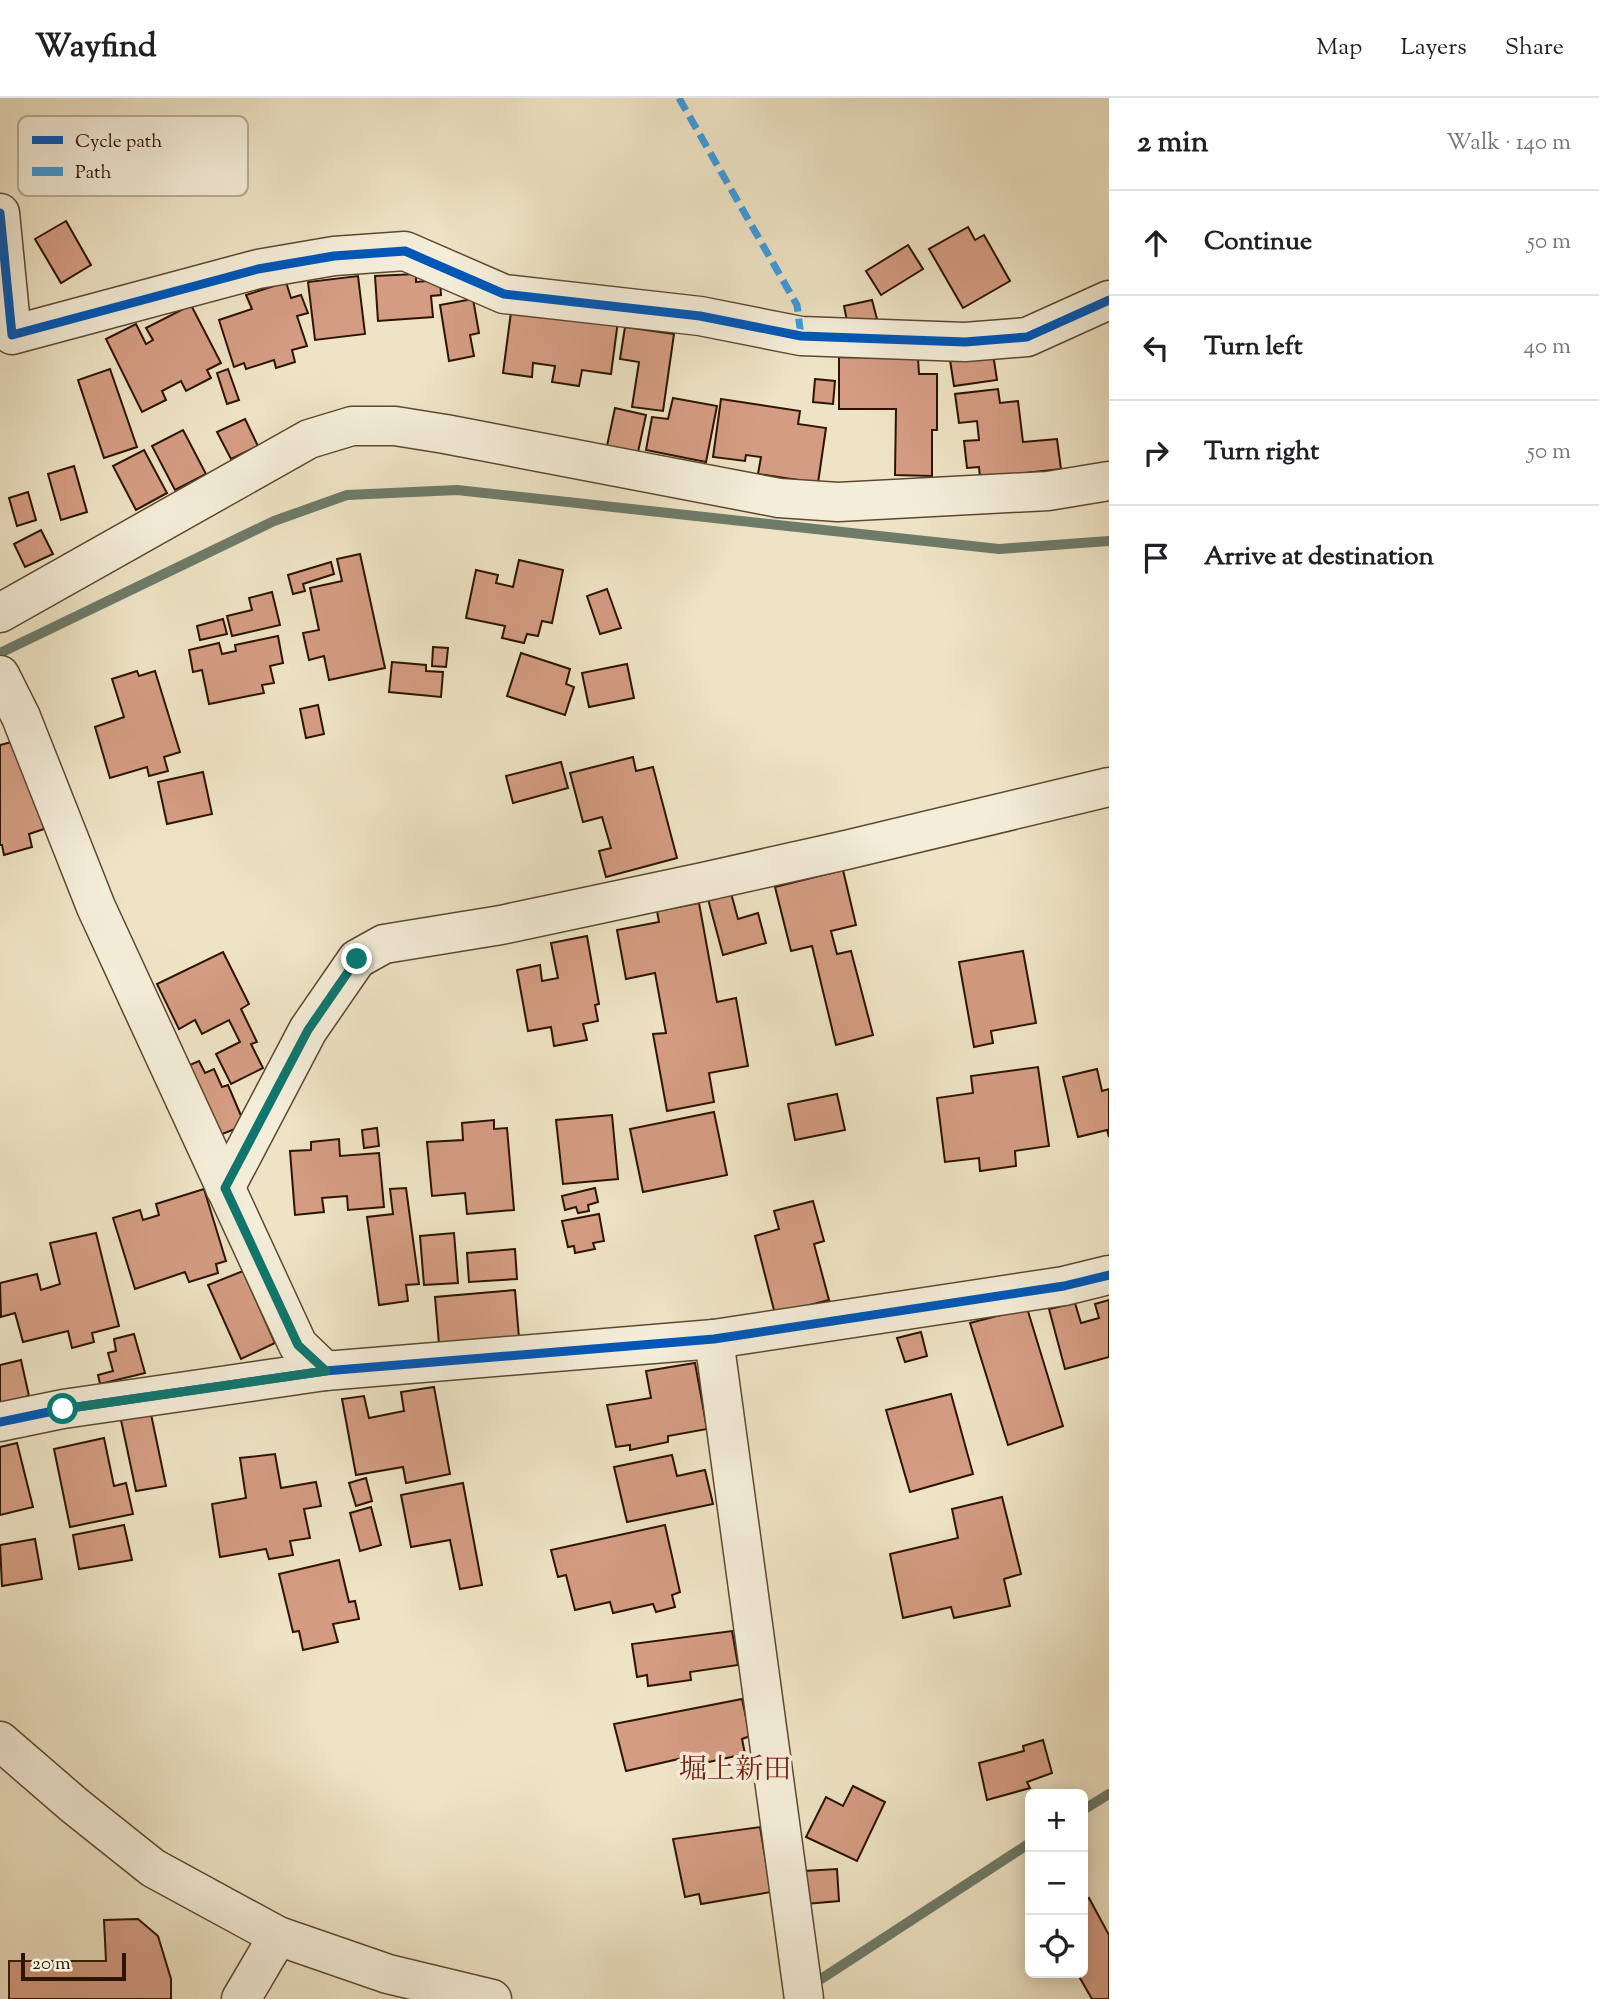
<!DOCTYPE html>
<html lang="en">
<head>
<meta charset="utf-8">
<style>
	body { margin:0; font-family:"Sorts Mill Goudy","Noto Serif JP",serif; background:#f6f6f6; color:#202124 }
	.controls { position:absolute; right:21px; bottom:21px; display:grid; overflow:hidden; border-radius:10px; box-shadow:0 4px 18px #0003 }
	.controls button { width:63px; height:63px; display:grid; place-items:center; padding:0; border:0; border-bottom:2px solid #e0e0e0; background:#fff; color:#202124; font:35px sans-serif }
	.scale { position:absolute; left:21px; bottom:18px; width:105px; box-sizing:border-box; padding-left:7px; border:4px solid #2d1400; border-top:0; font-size:19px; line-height:24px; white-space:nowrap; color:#2d1400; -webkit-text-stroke:5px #f4edd9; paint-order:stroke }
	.stop { position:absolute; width:21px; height:21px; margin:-16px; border:5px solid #0f766e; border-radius:50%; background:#fff }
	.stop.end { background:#0f766e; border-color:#fff; box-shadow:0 2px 7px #0008 }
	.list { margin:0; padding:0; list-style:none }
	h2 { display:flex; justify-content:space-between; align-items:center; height:91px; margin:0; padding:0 28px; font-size:30px }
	h2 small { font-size:23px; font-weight:400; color:#757577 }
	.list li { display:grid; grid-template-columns:46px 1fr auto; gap:21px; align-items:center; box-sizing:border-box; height:105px; padding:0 28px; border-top:2px solid #e0e0e0 }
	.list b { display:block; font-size:26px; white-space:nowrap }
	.list em { font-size:23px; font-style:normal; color:#757577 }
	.icon { flex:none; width:38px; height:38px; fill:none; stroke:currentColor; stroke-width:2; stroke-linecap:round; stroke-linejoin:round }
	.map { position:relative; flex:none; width:1109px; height:1901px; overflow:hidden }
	header { display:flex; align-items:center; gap:42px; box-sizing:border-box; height:98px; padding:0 35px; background:#fff; border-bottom:2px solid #e0e0e0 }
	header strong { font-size:33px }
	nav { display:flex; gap:38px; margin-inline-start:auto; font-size:24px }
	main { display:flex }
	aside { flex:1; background:#fff }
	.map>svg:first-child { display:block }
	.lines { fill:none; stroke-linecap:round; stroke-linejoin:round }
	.stream { stroke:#6e7b69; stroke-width:10 }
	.building { fill:#d49c82; stroke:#2d1400; stroke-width:2 }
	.minor-casing { stroke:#5d4831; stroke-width:41 }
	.minor { stroke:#f4edd9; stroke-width:38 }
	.quiet { stroke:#3d9adc; stroke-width:7; stroke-dasharray:14 7; stroke-linecap:butt }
	.cycleway-casing { stroke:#f4edd9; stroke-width:13 }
	.cycleway { stroke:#0057b8; stroke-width:9 }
	.route { stroke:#0f766e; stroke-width:9 }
	.labels { text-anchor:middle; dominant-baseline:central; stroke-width:7; stroke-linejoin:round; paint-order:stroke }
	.neighbourhood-label { font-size:28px; fill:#7a1f14; stroke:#f4edd9 }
	.key { fill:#f4edd9; stroke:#b8ac98; stroke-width:2 }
	.key-label { font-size:19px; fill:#2d1400 }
</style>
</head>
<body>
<header>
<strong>Wayfind</strong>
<nav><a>Map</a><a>Layers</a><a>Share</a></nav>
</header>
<main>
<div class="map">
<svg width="1109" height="1901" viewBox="0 0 1109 1901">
	<rect width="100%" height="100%" fill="#eee3c4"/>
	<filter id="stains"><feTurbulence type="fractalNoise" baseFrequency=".00286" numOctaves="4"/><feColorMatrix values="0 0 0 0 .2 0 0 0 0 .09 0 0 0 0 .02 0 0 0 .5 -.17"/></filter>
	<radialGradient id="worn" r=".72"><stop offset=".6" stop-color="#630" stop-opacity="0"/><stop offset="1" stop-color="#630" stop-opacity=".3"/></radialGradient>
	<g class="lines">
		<g class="stream">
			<path d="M0 555 274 423 347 397 457 392 999 451 1109 443"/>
			<path d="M1083 1712 1109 1696"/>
			<path d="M821 1881 1030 1745"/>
		</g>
	</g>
	<g class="building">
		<path d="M66 123 91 167 61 185 35 141Z"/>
		<path d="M968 129 975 142 984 137 1010 183 963 210 929 151Z"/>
		<path d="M908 147 923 171 881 197 866 173Z"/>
		<path d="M416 176V184L440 182 441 197 431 198 433 219 378 223 375 178Z"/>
		<path d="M358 178 365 236 315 242 308 184Z"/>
		<path d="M286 184 291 200 301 197 308 215 297 218 307 248 292 252 295 264 276 270 274 262 246 271 244 265 234 269 219 222 252 211 246 197Z"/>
		<path d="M473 201 479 235 470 237 474 258 449 263 440 207Z"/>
		<path d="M872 202 877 221 848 228 844 208Z"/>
		<path d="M191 207 221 265 207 272 211 280 186 293 181 283 162 293 166 302 142 314 106 241 136 226 146 246 153 242 146 230Z"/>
		<path d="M511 214 618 223 611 276 582 272 579 288 552 284 555 268 533 265 532 279 503 275Z"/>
		<path d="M625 229 674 236 663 313 632 309 639 264 620 261Z"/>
		<path d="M993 256 997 282 954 288 950 262Z"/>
		<path d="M839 259 918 260 919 276H937V332H932V378L895 377 896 311H839Z"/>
		<path d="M110 271 137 349 104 360 78 282Z"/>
		<path d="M228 271 239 302 227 306 217 275Z"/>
		<path d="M815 281 835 283 833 306 813 304Z"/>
		<path d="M998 291 1000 305 1018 303 1023 344 1057 341 1061 371 980 380 979 369 967 370 964 343 979 342 977 323 959 325 955 296Z"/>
		<path d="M673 300 717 308 706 364 646 352 652 319 668 321Z"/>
		<path d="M721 301 800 313 798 326 826 330 818 385 758 376 761 359 746 357 745 363 713 359Z"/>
		<path d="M615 310 646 317 638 354 607 348Z"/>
		<path d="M245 321 258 348 231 361 217 334Z"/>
		<path d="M183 332 206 376 175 392 152 348Z"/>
		<path d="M144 352 167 395 136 412 113 368Z"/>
		<path d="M74 368 87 414 61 422 48 376Z"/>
		<path d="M28 394 36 422 17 428 9 400Z"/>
		<path d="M41 432 53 456 25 469 14 446Z"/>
		<path d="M360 456 385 570 329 582 324 558 309 562 303 535 319 532 310 490 342 483 337 461Z"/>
		<path d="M519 462 563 472 552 525 542 523 538 538 527 536 524 545 502 540 505 528 466 520 476 472 498 477 496 485 513 489Z"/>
		<path d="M331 464 334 476 303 486 305 493 293 496 288 477Z"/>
		<path d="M607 491 621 530 600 536 587 498Z"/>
		<path d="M272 494 280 527 232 538 227 518 252 512 249 500Z"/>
		<path d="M223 521 227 536 200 542 197 528Z"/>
		<path d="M278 538 283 565 270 568 274 585 262 587 264 595 209 606 202 572 193 574 189 552 219 545 222 556 236 553 235 547Z"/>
		<path d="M433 549 448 550 446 569 432 568Z"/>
		<path d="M521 555 570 571 566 586 574 589 565 617 507 598Z"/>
		<path d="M392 564 426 567V573L443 574 441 599 389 594Z"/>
		<path d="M627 566 634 600 589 609 582 575Z"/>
		<path d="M137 573 139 578 155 573 180 654 164 659 168 673 149 678 147 669 110 680 95 629 124 619 112 581Z"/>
		<path d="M318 607 324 636 306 640 300 611Z"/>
		<path d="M12 644 23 659 44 731 29 736 32 749 4 757 2 747H0V647Z"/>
		<path d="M633 659 636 673 653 669 677 760 606 779 599 753 611 750 602 719 583 724 570 675Z"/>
		<path d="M561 664 568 690 513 705 506 678Z"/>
		<path d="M203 674 212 716 167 726 158 684Z"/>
		<path d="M843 772 856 827 831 833 837 856 851 853 873 937 836 947 812 848 791 853 775 789Z"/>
		<path d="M731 795 738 821 758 815 766 845 723 857 708 801Z"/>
		<path d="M699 805 717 904 736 900 748 968 709 975 714 1004 667 1013 653 936 666 935 655 875 626 881 617 832 659 824 657 813Z"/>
		<path d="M587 838 599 906 595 907 598 923 583 926 587 942 554 948 551 929 528 933 517 872 540 867 542 883 558 880 551 845Z"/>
		<path d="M1023 853 1036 925 991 933 993 945 974 949 959 864Z"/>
		<path d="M223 854 249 906 241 911 257 944 251 946 263 970 231 986 216 956 240 944 229 922 202 936 195 922 179 931 157 886Z"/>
		<path d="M199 963 205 975 214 971 222 989 228 987 245 1027 215 1039 185 969Z"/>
		<path d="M1038 969 1049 1048 1015 1053 1016 1068 980 1073 979 1060 945 1064 937 1000 973 995 971 978Z"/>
		<path d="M1097 971 1102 993 1109 991V1039L1107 1032 1078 1039 1063 979Z"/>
		<path d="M837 996 845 1032 795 1042 788 1006Z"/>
		<path d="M714 1014 727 1077 643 1094 630 1031Z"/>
		<path d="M612 1017 618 1081 563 1086 556 1022Z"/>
		<path d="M494 1022V1031L507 1030 514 1112 467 1116 465 1095 432 1098 427 1044 463 1042 462 1025Z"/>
		<path d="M377 1030 379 1048 364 1050 362 1032Z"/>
		<path d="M339 1041 340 1058 379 1055 384 1109 348 1112 347 1098 322 1100 324 1114 295 1117 290 1053 311 1052V1044Z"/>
		<path d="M406 1090 419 1186 406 1187 408 1203 379 1207 367 1119 393 1116 390 1091Z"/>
		<path d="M595 1090 598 1104 588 1107 589 1113 578 1115 576 1109 565 1112 562 1098Z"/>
		<path d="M204 1091 226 1163 216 1166 218 1175 189 1184 185 1174 135 1191 113 1120 140 1112 143 1122 159 1117 156 1106Z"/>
		<path d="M813 1103 824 1143 814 1146 829 1202 775 1216 755 1138 779 1131 774 1113Z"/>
		<path d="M599 1116 604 1143 593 1145 595 1151 575 1155 574 1148 568 1149 562 1123Z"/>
		<path d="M96 1135 119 1228 92 1235 94 1244 72 1250 68 1233 23 1244 15 1215 1 1219 0 1185 37 1176 41 1192 60 1186 50 1145Z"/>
		<path d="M454 1135 458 1185 424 1187 420 1138Z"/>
		<path d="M515 1151 517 1181 469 1184 467 1155Z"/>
		<path d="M243 1173 275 1245 241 1261 208 1187Z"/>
		<path d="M515 1192 519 1240 439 1246 435 1199Z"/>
		<path d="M1109 1202V1259L1065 1271 1049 1211 1075 1205 1081 1225 1099 1220 1095 1206Z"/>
		<path d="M1027 1210 1063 1328 1008 1347 970 1225Z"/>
		<path d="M921 1234 927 1258 905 1264 897 1240Z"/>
		<path d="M134 1236 145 1275 100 1286 98 1277 113 1273 108 1255 116 1253 114 1241Z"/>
		<path d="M21 1262 29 1298 0 1305V1267Z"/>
		<path d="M695 1265 707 1331 668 1338V1344L630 1352V1347L616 1349 607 1307 651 1300 646 1273Z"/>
		<path d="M434 1289 450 1376 406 1385 403 1369 356 1377 342 1301 364 1298 369 1320 404 1313 401 1294Z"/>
		<path d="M951 1296 973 1376 910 1394 886 1312Z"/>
		<path d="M151 1316 166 1388 136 1393 121 1322Z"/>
		<path d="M104 1340 114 1388 126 1385 133 1416 70 1429 54 1351Z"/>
		<path d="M17 1345 33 1409 0 1417V1349Z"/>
		<path d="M275 1356 281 1390 316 1384 321 1408 304 1411 310 1440 290 1443 293 1457 269 1461 266 1451 220 1459 212 1406 246 1400 240 1360Z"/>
		<path d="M672 1357 677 1378 705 1372 713 1406 627 1424 614 1369Z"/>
		<path d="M366 1380 372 1403 356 1408 349 1385Z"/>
		<path d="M463 1385 482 1487 460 1491 450 1442 411 1449 401 1397Z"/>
		<path d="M1002 1399 1021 1476 1004 1481 1010 1508 954 1520 951 1509 903 1520 890 1456 958 1440 952 1411Z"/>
		<path d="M371 1409 381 1447 360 1453 350 1415Z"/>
		<path d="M124 1427 132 1462 79 1471 73 1437Z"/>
		<path d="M665 1427 680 1494 672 1497 675 1509 656 1514 653 1506 613 1515 610 1504 575 1512 566 1477 558 1479 551 1452Z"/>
		<path d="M35 1441 42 1481 2 1488 0 1447Z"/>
		<path d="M339 1462 349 1504 355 1503 359 1521 333 1526 338 1544 303 1552 299 1533 293 1534 279 1476Z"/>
		<path d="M732 1533 738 1567 690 1574 691 1582 648 1588 647 1577 637 1579 632 1546Z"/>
		<path d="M742 1601 750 1638 742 1641 745 1656 686 1669 683 1660 626 1673 614 1626Z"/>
		<path d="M1043 1642 1052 1675 1027 1684 1030 1690 987 1702 979 1665 1024 1653 1023 1648Z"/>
		<path d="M853 1688 885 1704 857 1763 806 1739 826 1699 843 1708Z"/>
		<path d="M760 1729 771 1794 701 1806 699 1796 685 1799 673 1741Z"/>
		<path d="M837 1771 839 1803 806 1806 804 1773Z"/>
		<path d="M1089 1800 1109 1837V1901H1092L1077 1875H1083V1804Z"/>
		<path d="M138 1821 158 1838 171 1881V1901H9V1863H106L104 1822Z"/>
	</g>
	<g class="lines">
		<defs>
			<g id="minor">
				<path d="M0 115 12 237 258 171 334 158 405 153 504 196 700 218 801 238 965 244 1027 239 1109 202"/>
				<path d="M0 515 309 341 352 328H395L445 336 779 400 838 404 1048 393 1109 383"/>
				<path d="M0 577 21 619 96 809 298 1247 325 1273"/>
				<path d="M225 1090 308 932 357 861 384 846 501 827 703 784 846 752 1109 689"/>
				<path d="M714 1241 804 1901"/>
				<path d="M0 1324 63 1311 325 1273 714 1241 1064 1188 1109 1177"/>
				<path d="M0 1643 74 1707 153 1770 278 1838 388 1876 492 1901"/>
				<path d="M241 1901 278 1838"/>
			</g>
		</defs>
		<use href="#minor" class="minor-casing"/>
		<use href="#minor" class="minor"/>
		<path class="quiet" d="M679 0 797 207 801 238"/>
		<defs>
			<g id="cycleway">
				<path d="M0 115 12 237 258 171 334 158 405 153 504 196 700 218 801 238 965 244 1027 239 1109 202"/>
				<path d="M0 1324 63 1311 325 1273 714 1241 1064 1188 1109 1177"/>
			</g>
		</defs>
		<use href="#cycleway" class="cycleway-casing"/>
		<use href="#cycleway" class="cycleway"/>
	</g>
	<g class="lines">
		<path class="route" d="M63 1311 326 1273 298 1247 225 1090 308 932 357 861"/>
	</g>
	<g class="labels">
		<g class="neighbourhood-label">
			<text x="735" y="1673">堀上新田</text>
		</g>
	</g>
	<rect x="18" y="18" width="230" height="80" rx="10" class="key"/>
	<rect x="32" y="38" width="31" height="8" fill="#0057b8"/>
	<rect x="32" y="69" width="31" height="9" fill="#3d9adc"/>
	<g class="key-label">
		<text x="75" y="49">Cycle path</text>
		<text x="75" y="80">Path</text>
	</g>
	<rect width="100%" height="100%" filter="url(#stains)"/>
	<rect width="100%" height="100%" fill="url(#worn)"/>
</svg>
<div class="controls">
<button>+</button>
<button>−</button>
<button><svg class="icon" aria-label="locate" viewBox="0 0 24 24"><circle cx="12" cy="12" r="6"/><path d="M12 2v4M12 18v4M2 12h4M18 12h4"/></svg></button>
</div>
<div class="scale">20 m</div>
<div class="stop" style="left:63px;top:1311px"></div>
<div class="stop end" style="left:357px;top:861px"></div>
</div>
<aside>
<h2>2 min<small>Walk · 140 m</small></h2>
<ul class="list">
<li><svg class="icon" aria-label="ahead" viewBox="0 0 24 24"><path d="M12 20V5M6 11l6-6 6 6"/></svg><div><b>Continue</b></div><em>50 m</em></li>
<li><svg class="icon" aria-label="left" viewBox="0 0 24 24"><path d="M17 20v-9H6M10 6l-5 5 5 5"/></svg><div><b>Turn left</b></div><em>40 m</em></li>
<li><svg class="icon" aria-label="right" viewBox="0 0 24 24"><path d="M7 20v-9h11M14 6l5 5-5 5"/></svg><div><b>Turn right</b></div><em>50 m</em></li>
<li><svg class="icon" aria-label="arrive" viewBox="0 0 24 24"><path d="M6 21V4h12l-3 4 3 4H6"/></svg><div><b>Arrive at destination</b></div></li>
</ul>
</aside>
</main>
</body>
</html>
